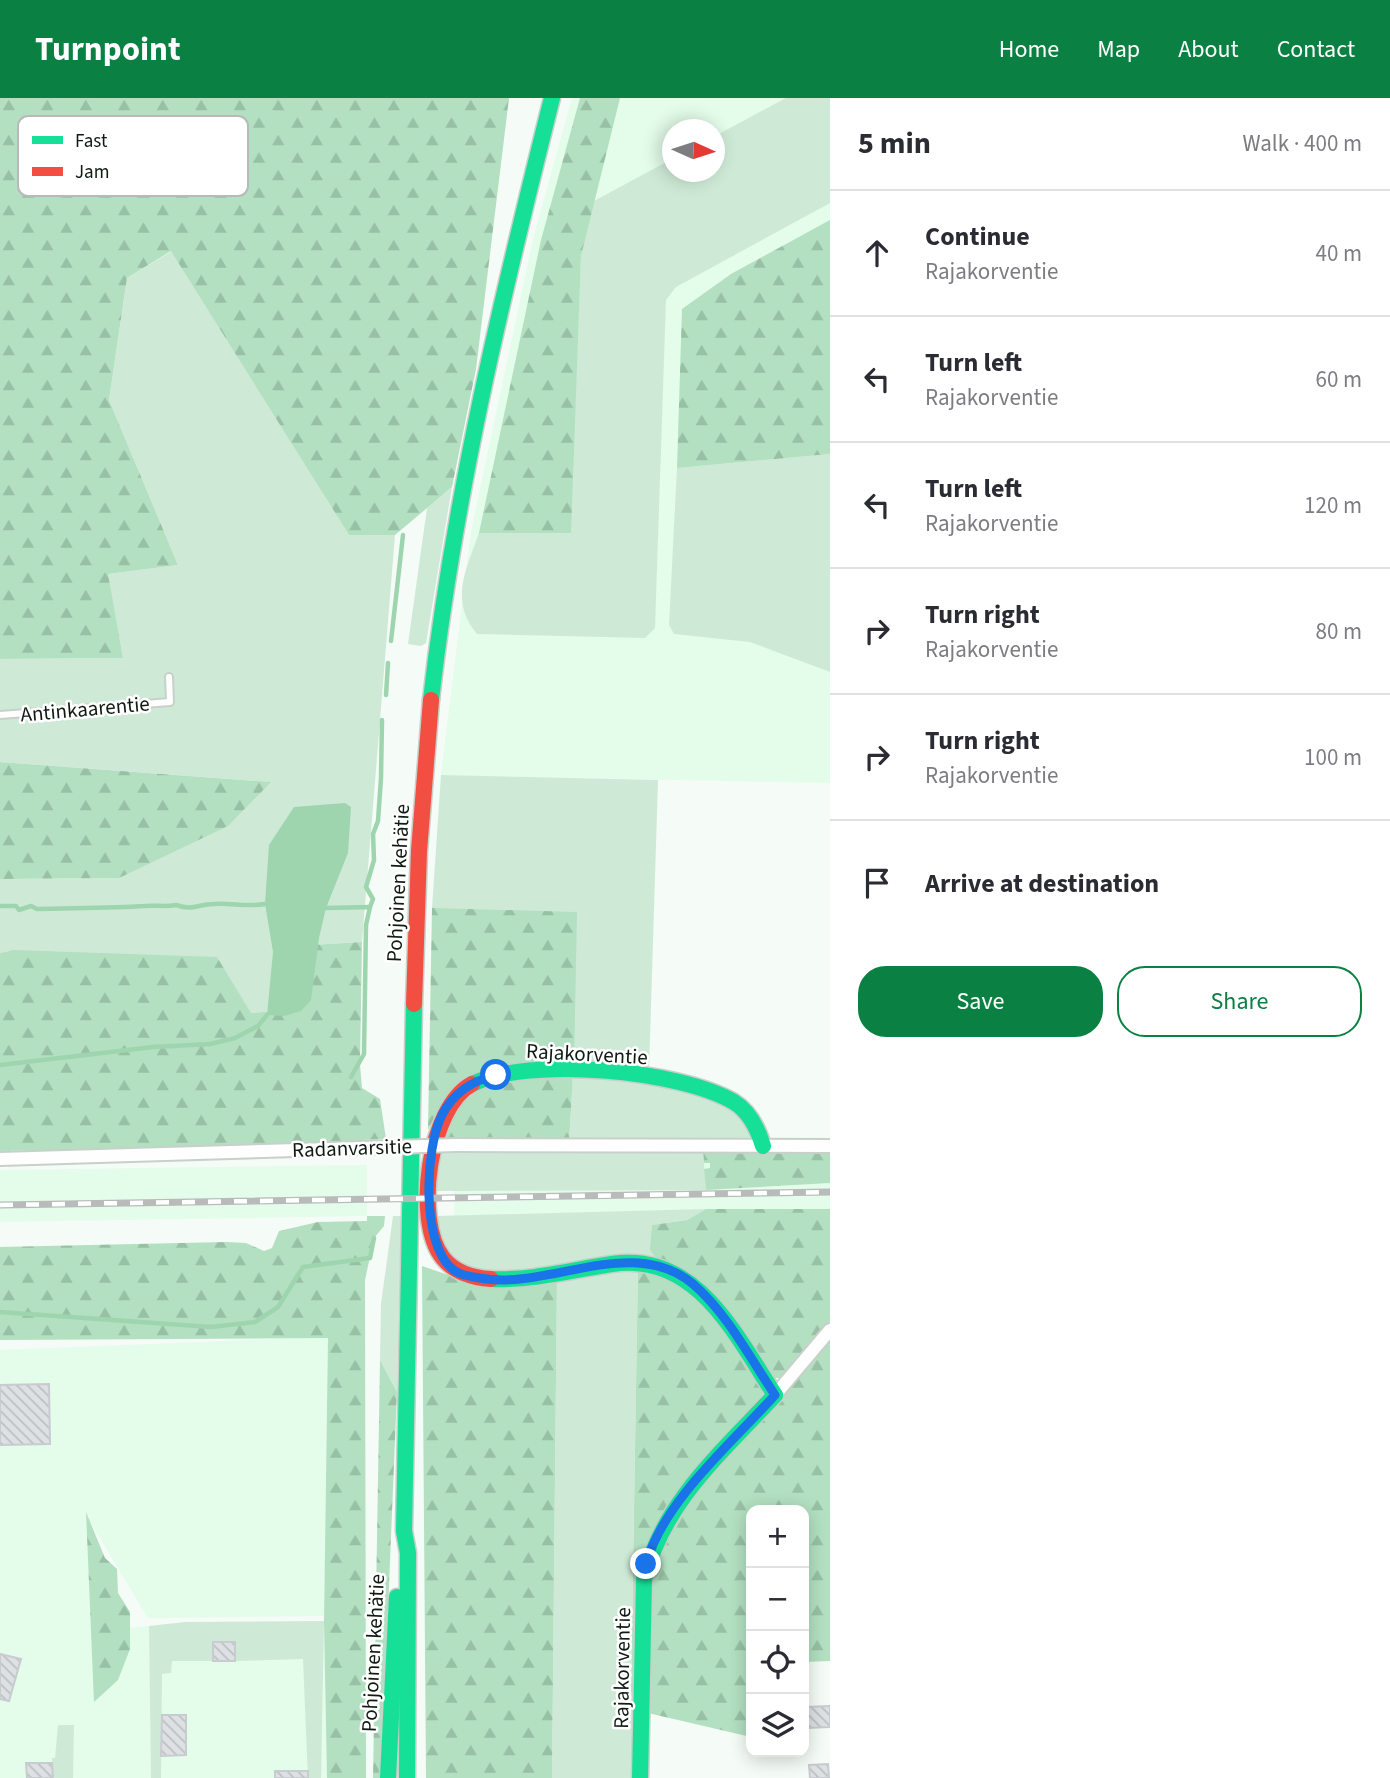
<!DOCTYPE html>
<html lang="en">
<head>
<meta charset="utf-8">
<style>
	body { margin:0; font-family:"Source Sans 3",sans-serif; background:#f7f7f7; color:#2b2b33 }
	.controls { position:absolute; right:21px; bottom:21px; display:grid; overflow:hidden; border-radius:14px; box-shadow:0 4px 18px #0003 }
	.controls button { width:63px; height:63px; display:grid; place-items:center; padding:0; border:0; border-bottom:2px solid #e1e1e2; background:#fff; color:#2b2b33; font:35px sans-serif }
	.compass { position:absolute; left:662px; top:21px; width:63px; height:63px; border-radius:50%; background:#fff; box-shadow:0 4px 18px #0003; rotate:93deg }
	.stop { position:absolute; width:21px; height:21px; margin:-16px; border:5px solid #1a73e8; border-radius:50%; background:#fff }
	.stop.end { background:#1a73e8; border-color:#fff; box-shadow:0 2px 7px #0008 }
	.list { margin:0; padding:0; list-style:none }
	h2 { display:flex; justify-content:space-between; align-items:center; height:91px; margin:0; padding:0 28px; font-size:30px }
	h2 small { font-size:23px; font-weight:400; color:#7c7c81 }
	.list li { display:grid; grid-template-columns:46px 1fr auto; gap:21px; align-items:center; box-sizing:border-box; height:126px; padding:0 28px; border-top:2px solid #e1e1e2 }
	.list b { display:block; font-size:26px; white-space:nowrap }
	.list p { margin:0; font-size:23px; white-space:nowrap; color:#7c7c81 }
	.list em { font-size:23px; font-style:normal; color:#7c7c81 }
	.actions { display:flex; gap:14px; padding:21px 28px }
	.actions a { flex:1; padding:16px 0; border:2px solid #0b8043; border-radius:28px; text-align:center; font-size:24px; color:#0b8043 }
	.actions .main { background:#0b8043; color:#fff }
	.icon { flex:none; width:38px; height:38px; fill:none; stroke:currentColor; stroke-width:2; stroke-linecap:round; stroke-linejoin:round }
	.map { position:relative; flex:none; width:830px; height:1680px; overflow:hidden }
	header { display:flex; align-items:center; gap:42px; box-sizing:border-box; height:98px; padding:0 35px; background:#0b8043; color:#fff }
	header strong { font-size:33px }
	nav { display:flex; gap:38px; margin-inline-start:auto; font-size:24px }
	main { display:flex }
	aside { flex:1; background:#fff }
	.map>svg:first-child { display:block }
	.built { fill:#e4fcea; fill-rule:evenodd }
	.grass { fill:#ceead6 }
	.forest { fill:url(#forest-firs) }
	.water { fill:#9ed5af }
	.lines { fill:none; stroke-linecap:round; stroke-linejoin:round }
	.stream { stroke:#9ed5af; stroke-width:4.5 }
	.building { fill:url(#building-back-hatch); stroke:#c8cbcf; stroke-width:2 }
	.lane-casing { stroke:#c7d0c9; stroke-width:10 }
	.street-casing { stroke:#c7d0c9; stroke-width:16 }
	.fast-casing { stroke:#c7d0c9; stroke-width:19 }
	.jam-casing { stroke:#c7d0c9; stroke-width:19 }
	.lane { stroke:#fefefe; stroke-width:6 }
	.street { stroke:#fefefe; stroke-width:12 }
	.fast { stroke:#16e098; stroke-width:16 }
	.jam { stroke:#f24e42; stroke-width:16 }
	.rail-casing { stroke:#b9bbba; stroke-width:7 }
	.rail { stroke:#fff; stroke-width:4.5; stroke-dasharray:13; stroke-linecap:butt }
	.street-bridge-casing { stroke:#c7d0c9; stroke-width:16; stroke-linecap:butt }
	.street-bridge { stroke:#fefefe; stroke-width:12 }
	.route { stroke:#1a73e8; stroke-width:9 }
	.labels { text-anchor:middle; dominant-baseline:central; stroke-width:5; stroke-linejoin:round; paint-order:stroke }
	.street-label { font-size:21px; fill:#0f1a13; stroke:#fff }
	.key { fill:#fff; stroke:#b7bab8; stroke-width:2 }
	.key-label { font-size:19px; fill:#0f1a13 }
</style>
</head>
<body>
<header>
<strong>Turnpoint</strong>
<nav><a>Home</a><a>Map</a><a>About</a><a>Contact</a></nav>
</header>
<main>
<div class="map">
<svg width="830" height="1680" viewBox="0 0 830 1680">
	<defs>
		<pattern id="forest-firs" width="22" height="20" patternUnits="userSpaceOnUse" patternTransform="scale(1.75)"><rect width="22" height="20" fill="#b2e0c0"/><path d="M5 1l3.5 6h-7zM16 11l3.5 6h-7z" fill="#98c0a4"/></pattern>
		<pattern id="building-back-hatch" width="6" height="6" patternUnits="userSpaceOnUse" patternTransform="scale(1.75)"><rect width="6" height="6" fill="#dde1e4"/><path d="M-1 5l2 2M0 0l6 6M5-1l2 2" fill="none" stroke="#bcc0c3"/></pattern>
	</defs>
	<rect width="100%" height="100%" fill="#f5fbf6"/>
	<g class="built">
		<path d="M572 0H830V685L441 677 471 434 533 141ZM673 32H715V74H673Z"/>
		<path d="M830 1061V1111L454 1118V1066Z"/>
		<path d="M367 1067V1118L0 1124V1072Z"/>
		<path d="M328 1239 324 1518 148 1520 86 1417 91 1534 149 1528 324 1523 327 1680H0V1252Z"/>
	</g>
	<g class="grass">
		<path d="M786 0H830V105L676 189 666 202 655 530 645 540 477 536C449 502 466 472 479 435H570L581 158 592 104 672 61 673 74H715V38Z"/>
		<path d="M172 153 349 437H395L362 844 311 847 277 913 250 915 13 852 0 855V781L119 780 269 684 0 664V561L123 560 107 476 178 467 109 302 127 180Z"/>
		<path d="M830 356V574L750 544 674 536 669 527 677 370Z"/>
		<path d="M452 389 426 545 421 548 408 546 427 410Z"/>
		<path d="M441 677 658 682 649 973 574 968 432 810Z"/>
		<path d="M573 976 615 979 723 1001 753 1035 746 1045H569Z"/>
		<path d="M703 1053 706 1092 434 1093 437 1055Z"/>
		<path d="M706 1111 687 1122 652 1127 658 1163C620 1166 476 1187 451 1163 442 1154 440 1130 436 1118Z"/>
		<path d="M393 1118H401L397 1294 380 1262 381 1206Z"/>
		<path d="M638 1168 631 1595 639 1587 637 1680H552L557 1179Z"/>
		<path d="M324 1523 321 1680H308L303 1561 235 1563V1544H213V1563H172L171 1575 162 1576 161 1680H151L149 1528 185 1524Z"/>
		<path d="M58 1627H74L73 1680H53L52 1660H55Z"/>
	</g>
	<g class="forest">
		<path d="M0 0H509L476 271 452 389 395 437H349L171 153 127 180 109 302 178 467 108 476 123 560 0 561Z"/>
		<path d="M580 0H620L581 158 571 435H479L541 142Z"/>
		<path d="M830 122V356L677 370 682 211 731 176Z"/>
		<path d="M0 664 271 684 228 728 119 780 0 781Z"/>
		<path d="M432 810 577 814 574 968 538 966 445 1000 428 1032Z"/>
		<path d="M362 844 360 967 362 990 380 1001 386 1041 363 1042V1047L0 1053V855L13 852 217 859 251 915 277 913 311 847Z"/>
		<path d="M573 976 569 1045 438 1041 447 1014 488 983Z"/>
		<path d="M806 1051 830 1056V1085L706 1092 704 1071 710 1070V1065H704L703 1053Z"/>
		<path d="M706 1111H830V1223L784 1279 771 1281 724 1215 658 1163 650 1152 652 1127 687 1122Z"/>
		<path d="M367 1118H385L384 1128 374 1140 365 1182 366 1680H327L324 1523 328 1240 0 1242V1149L226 1144 246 1145 264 1153 272 1150 279 1133 318 1124 367 1123Z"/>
		<path d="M422 1168 454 1179H557L552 1680H426Z"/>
		<path d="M638 1168 673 1177 708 1208 763 1291 762 1303 645 1452 639 1587 631 1597Z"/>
		<path d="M830 1242V1563L804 1564V1412H751V1639L648 1615 652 1482 656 1457 677 1417Z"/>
		<path d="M380 1262 397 1294 381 1680H373Z"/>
		<path d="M86 1414 105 1460 117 1471 118 1495 130 1514V1551L118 1582 94 1604Z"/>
	</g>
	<path class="water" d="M345 705 351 709 348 755 326 810 319 840 311 902 301 913 284 918 267 917 273 854 265 806 269 747 294 709Z"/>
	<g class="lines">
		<g class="stream">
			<path d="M391 543 403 437"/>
			<path d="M386 597 388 565"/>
			<path d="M0 808H16L19 812 31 808 37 811C72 810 111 810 145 808 156 807 165 809 176 807 194 813 197 806 214 806 232 805 247 809 265 806"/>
			<path d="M370 809 373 801 366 789 374 762 373 736 378 723 381 680 382 622"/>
			<path d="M326 810 370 809 366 827 364 956 351 979"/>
			<path d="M0 967 153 949 210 946 235 940 258 928 267 917"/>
			<path d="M0 1214 211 1229 255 1224 278 1209 303 1169 370 1160 374 1140"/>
		</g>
	</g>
	<g class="building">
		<path d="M49 1286 50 1346 0 1347V1287Z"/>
		<rect x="213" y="1544" width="22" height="19"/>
		<path d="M0 1556 21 1561 9 1603 0 1601Z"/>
		<path d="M830 1608V1629L807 1630 806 1609Z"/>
		<path d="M162 1617H186V1657L161 1658Z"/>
		<path d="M26 1665H52L53 1680H27Z"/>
		<path d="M828 1666 829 1680H810L809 1667Z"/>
		<rect x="275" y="1673" width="33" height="7"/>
	</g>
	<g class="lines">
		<defs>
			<path id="lane" d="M0 617 170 604 169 579"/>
			<g id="street">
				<path d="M455 1047 830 1048"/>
				<path d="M0 1061 364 1050"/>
				<path d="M775 1297 830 1232"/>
			</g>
			<g id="fast">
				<path d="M431 602C454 398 502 199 552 0"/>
				<path d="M472 986C530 958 679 972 734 1004 750 1014 758 1031 763 1048"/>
				<path d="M491 1181C532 1183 572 1172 612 1166 697 1153 736 1238 775 1297 723 1353 662 1405 644 1482L640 1680"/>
				<path d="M388 1680 397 1499"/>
				<path d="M407 1680 408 1455 404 1433 414 906"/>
			</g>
			<g id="jam">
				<path d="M414 906 419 753 431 602"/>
				<path d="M472 986C429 1008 413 1123 443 1160 454 1174 473 1180 491 1181"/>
			</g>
		</defs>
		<use href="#lane" class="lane-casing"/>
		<use href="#street" class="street-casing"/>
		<use href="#fast" class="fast-casing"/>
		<use href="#jam" class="jam-casing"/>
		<use href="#lane" class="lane"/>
		<use href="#street" class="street"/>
		<use href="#fast" class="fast"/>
		<use href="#jam" class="jam"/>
		<defs>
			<path id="rail" d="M0 1107 830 1094"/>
		</defs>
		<use href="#rail" class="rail-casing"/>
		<use href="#rail" class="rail"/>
		<defs>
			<path id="street-bridge" d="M364 1050 455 1047"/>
		</defs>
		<use href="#street-bridge" class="street-bridge-casing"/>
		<use href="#street-bridge" class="street-bridge"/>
	</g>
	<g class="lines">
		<path class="route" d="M496 977C472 983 454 994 442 1017 425 1049 420 1150 455 1173 461 1177 472 1179 480 1180 548 1193 632 1135 693 1186 727 1215 750 1260 775 1297 732 1345 664 1402 646 1466"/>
	</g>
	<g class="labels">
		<g class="street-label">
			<text transform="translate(85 611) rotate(-5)">Antinkaarentie</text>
			<text transform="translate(398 785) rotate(-87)">Pohjoinen kehätie</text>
			<text transform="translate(587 956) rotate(3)">Rajakorventie</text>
			<text transform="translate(352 1050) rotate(-2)">Radanvarsitie</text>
			<text transform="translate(373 1555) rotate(-87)">Pohjoinen kehätie</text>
			<text transform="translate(622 1570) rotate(-89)">Rajakorventie</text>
		</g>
	</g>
	<rect x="18" y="18" width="230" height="80" rx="10" class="key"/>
	<rect x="32" y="38" width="31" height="8" fill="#16e098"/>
	<rect x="32" y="69" width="31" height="9" fill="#f24e42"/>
	<g class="key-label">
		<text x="75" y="49">Fast</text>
		<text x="75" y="80">Jam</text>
	</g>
</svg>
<div class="controls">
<button>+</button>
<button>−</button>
<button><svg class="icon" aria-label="locate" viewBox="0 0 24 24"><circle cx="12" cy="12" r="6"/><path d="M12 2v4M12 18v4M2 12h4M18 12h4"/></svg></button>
<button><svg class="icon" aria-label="layers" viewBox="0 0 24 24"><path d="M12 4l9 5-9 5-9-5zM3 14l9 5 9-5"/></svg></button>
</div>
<svg class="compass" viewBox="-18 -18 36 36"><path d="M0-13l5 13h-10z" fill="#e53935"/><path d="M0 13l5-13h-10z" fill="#7c7c81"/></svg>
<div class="stop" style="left:496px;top:977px"></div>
<div class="stop end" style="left:646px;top:1466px"></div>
</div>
<aside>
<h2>5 min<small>Walk · 400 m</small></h2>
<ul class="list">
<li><svg class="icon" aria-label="ahead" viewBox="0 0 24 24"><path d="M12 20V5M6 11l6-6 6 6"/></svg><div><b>Continue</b><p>Rajakorventie</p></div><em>40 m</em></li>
<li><svg class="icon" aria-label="left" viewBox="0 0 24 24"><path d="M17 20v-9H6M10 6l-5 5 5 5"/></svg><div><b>Turn left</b><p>Rajakorventie</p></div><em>60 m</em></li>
<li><svg class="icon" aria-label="left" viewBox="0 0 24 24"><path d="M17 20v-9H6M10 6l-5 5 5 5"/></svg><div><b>Turn left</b><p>Rajakorventie</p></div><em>120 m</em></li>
<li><svg class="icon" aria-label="right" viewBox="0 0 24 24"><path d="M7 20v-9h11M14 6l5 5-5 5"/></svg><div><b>Turn right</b><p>Rajakorventie</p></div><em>80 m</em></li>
<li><svg class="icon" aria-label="right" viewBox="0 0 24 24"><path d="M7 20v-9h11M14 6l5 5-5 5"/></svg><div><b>Turn right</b><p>Rajakorventie</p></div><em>100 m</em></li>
<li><svg class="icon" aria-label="arrive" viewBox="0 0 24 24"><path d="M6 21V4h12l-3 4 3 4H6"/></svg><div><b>Arrive at destination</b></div></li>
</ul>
<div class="actions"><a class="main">Save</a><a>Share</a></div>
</aside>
</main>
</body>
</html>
